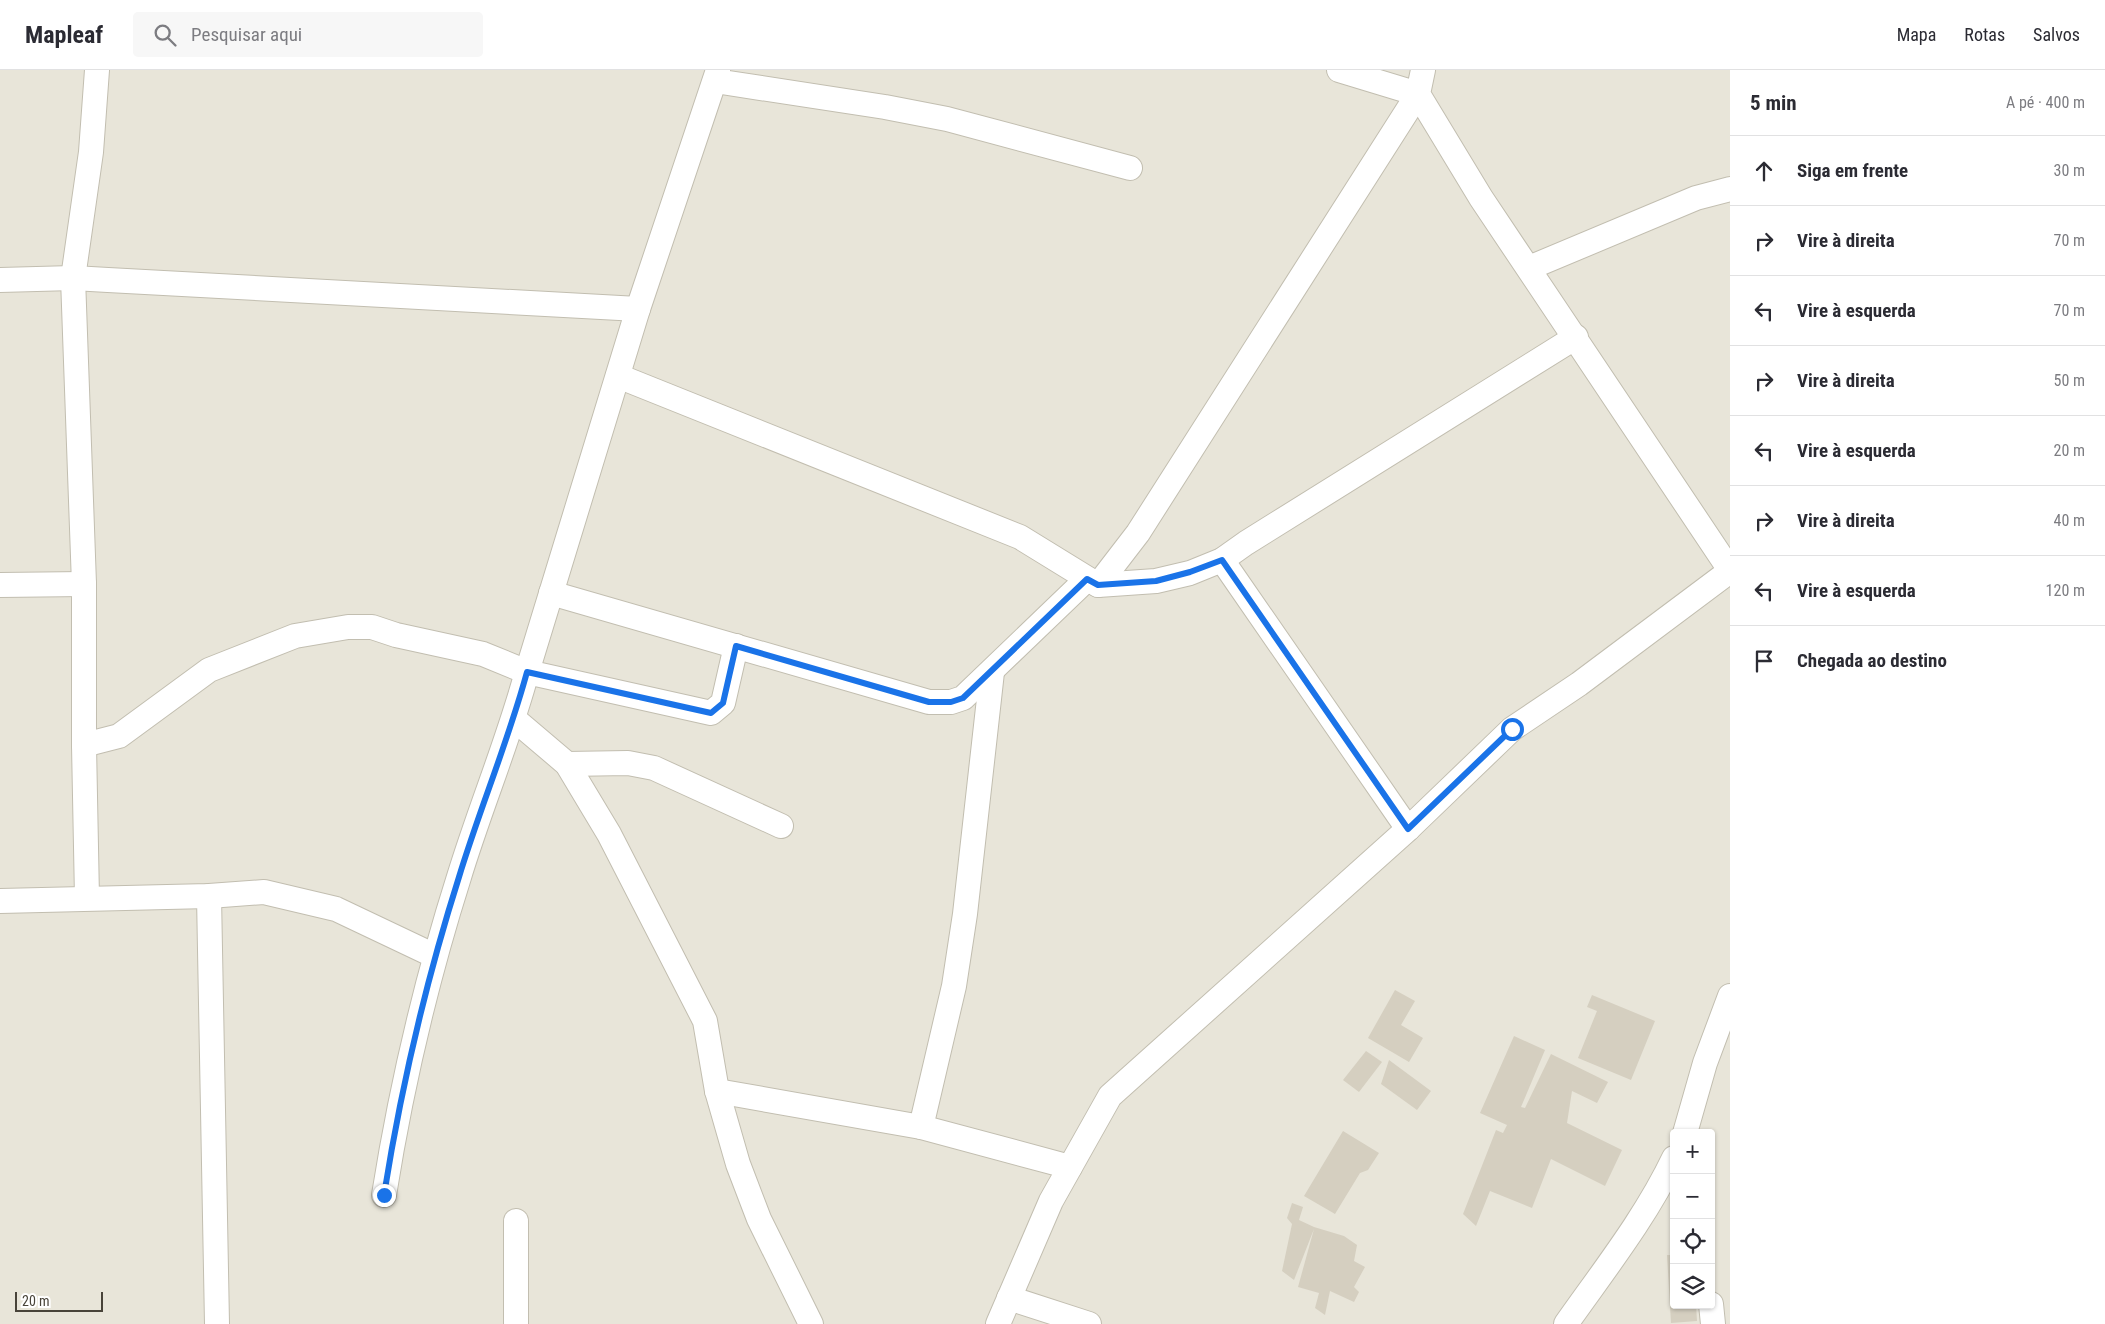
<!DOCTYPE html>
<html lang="pt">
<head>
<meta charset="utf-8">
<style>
	body { margin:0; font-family:"Roboto Condensed",sans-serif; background:#f7f7f7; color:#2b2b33 }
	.controls { position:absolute; right:15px; bottom:15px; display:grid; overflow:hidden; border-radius:5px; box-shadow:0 1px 4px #0004 }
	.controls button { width:45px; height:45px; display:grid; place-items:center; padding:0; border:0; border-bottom:1px solid #e1e1e2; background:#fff; color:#2b2b33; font:25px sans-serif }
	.scale { position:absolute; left:15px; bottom:12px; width:88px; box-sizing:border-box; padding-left:5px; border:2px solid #484339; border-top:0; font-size:14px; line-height:18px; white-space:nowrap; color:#484339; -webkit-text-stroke:4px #fff; paint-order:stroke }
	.stop { position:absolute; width:15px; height:15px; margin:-11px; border:4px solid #1a73e8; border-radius:50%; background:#fff }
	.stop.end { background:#1a73e8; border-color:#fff; box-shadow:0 1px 5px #0008 }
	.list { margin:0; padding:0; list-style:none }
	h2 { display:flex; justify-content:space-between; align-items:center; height:65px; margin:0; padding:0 20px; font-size:21px }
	h2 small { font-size:16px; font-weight:400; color:#7c7c81 }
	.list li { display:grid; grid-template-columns:32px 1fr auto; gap:15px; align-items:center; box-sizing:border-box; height:70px; padding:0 20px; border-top:1px solid #e1e1e2 }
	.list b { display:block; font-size:19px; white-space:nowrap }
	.list em { font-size:16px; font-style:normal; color:#7c7c81 }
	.icon { flex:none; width:28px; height:28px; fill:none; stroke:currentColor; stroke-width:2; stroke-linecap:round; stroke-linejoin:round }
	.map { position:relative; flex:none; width:1730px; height:1254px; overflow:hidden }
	header { display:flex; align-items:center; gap:30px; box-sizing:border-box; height:70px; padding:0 25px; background:#fff; border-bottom:1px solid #e1e1e2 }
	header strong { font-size:24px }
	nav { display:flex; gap:28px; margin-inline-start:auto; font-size:18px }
	.search { width:350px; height:45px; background:#f7f7f7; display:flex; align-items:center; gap:12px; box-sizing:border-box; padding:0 18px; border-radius:5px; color:#7c7c81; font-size:19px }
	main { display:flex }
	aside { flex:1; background:#fff }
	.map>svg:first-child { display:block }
	.residential { fill:#e8e5d9; fill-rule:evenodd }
	.building { fill:#d5cfc0 }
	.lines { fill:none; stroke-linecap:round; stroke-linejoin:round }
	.street-casing { stroke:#c2beb0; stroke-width:26 }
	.street { stroke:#fff; stroke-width:24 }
	.route { stroke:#1a73e8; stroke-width:6 }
</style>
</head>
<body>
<header>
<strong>Mapleaf</strong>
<div class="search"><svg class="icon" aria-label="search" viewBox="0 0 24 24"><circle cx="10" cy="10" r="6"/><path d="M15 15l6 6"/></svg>Pesquisar aqui</div>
<nav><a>Mapa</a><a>Rotas</a><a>Salvos</a></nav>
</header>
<main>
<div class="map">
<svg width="1730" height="1254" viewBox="0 0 1730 1254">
	<rect width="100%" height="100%" fill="#f4f2ea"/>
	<path class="residential" d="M0 0H1730V1254H0ZM1674 1063H1711V1235H1674Z"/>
	<g class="building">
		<path d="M1395 920 1415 931 1401 955 1423 968 1409 992 1368 968Z"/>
		<path d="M1592 925 1655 951 1631 1010 1578 988 1597 941 1587 937Z"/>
		<path d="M1514 966 1545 980 1521 1037 1525 1038 1551 984 1608 1012 1597 1033 1572 1021 1567 1053 1622 1080 1605 1116 1551 1089 1532 1138 1490 1121 1476 1156 1463 1144 1496 1060 1503 1063 1507 1055 1480 1043Z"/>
		<path d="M1366 981 1382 992 1359 1022 1343 1010Z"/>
		<path d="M1389 990 1431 1021 1417 1040 1381 1014Z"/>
		<path d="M1343 1061 1379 1083 1368 1100 1360 1103 1335 1144 1304 1126Z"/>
		<path d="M1292 1133 1303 1137 1299 1150 1314 1157 1344 1166 1357 1175 1354 1191 1365 1197 1354 1217 1359 1222 1354 1232 1330 1221 1325 1245 1315 1238 1319 1223 1298 1217 1314 1159 1294 1210 1282 1201 1292 1154 1287 1148Z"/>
		<path d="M1667 1185H1674V1235H1696L1697 1251 1671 1253Z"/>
	</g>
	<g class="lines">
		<defs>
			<g id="street">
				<path d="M1423 0 1418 24 1481 128 1730 500"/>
				<path d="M715 11 885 37 947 49 1130 98"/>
				<path d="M1529 198 1696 128 1730 119"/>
				<path d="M0 210 73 208 108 210 638 239"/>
				<path d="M618 306 1020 467 1098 515 1156 511 1190 503 1222 490 1246 473 1576 267"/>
				<path d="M1222 490 1408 759"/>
				<path d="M0 515 84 514"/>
				<path d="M1098 515 1138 463 1418 24 1339 0"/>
				<path d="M551 523 929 632H951L963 628 1087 509"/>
				<path d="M514 649 567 694 609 764 705 951 717 1021 738 1094 759 1149 811 1254"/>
				<path d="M84 675 119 666 209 600 295 566 348 557H372L396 565 483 584 527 602 711 643 723 633 736 576"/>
				<path d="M567 694 628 693 654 698 781 756"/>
				<path d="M209 826 217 1254"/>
				<path d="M87 828 84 675V514L73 208 91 82 97 0"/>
				<path d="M0 831 209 826 264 822 336 839 435 886"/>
				<path d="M717 1021 921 1057 1070 1097"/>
				<path d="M921 1057 954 916 965 844 992 602"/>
				<path d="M1685 1063 1705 993 1730 926"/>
				<path d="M384 1125C401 1018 426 911 459 807 480 738 508 672 527 602L638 239 718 0"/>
				<path d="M1009 1228 1089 1254"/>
				<path d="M1711 1234 1713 1254"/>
				<path d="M516 1254V1151"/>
				<path d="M998 1254 1051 1131 1110 1026 1408 759 1512 659 1579 614 1730 501"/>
				<path d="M1566 1254C1604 1200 1646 1147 1674 1088"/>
			</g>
		</defs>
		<use href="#street" class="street-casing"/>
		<use href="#street" class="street"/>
	</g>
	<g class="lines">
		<path class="route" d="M384 1125C401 1018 426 911 459 807 480 738 508 672 527 602L711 643 723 633 736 576 929 632H951L963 628 1087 509 1098 515 1156 511 1190 502 1222 490 1408 759 1512 659"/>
	</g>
</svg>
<div class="controls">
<button>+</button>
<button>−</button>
<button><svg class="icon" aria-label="locate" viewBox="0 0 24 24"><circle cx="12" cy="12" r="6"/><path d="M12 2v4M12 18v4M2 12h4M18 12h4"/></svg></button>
<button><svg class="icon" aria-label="layers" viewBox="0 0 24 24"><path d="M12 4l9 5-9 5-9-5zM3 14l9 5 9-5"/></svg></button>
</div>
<div class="scale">20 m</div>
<div class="stop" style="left:1512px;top:659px"></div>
<div class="stop end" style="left:384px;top:1125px"></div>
</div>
<aside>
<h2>5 min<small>A pé · 400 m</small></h2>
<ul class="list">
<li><svg class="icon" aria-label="ahead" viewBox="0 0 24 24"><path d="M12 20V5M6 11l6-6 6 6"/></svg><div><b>Siga em frente</b></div><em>30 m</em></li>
<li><svg class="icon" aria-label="right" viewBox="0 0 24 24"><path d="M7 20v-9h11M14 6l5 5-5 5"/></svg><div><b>Vire à direita</b></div><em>70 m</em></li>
<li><svg class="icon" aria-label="left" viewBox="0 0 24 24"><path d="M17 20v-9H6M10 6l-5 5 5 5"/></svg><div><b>Vire à esquerda</b></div><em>70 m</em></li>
<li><svg class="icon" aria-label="right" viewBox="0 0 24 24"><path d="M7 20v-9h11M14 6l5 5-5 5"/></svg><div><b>Vire à direita</b></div><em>50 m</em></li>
<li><svg class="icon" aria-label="left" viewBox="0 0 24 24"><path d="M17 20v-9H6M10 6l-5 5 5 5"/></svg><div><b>Vire à esquerda</b></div><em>20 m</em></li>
<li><svg class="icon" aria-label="right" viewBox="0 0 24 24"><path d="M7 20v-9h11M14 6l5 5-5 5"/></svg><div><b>Vire à direita</b></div><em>40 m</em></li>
<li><svg class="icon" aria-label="left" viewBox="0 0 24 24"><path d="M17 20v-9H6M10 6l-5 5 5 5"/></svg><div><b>Vire à esquerda</b></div><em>120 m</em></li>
<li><svg class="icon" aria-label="arrive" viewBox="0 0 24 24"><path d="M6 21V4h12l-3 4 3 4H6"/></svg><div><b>Chegada ao destino</b></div></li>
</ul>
</aside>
</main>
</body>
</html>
